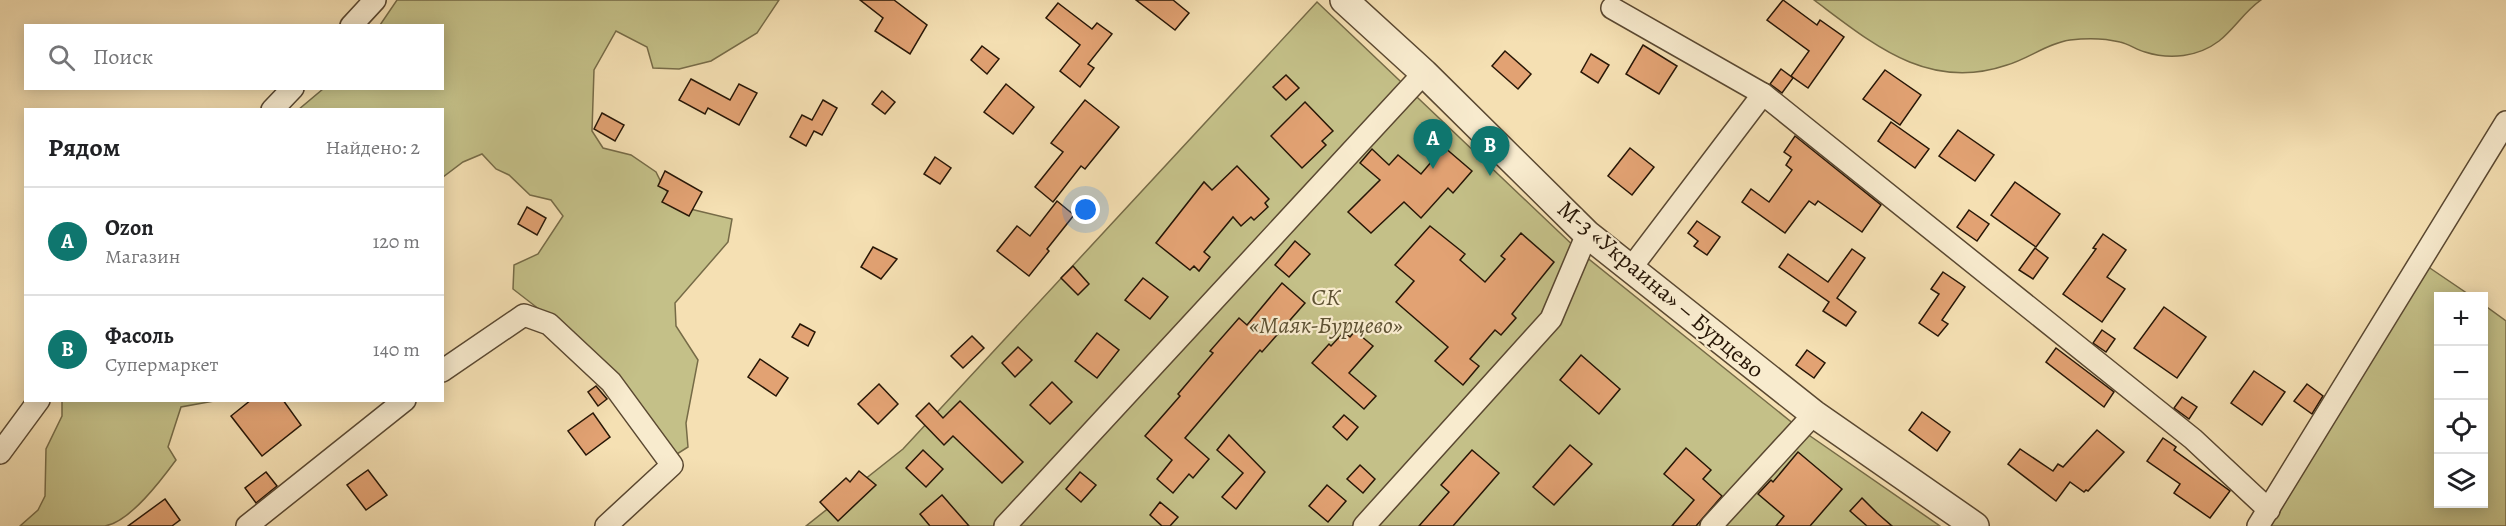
<!DOCTYPE html>
<html lang="ru">
<head>
<meta charset="utf-8">
<style>
	body { margin:0; font-family:Alegreya,serif; background:#f2f2f2; color:#202124 }
	.controls { position:absolute; right:18px; bottom:18px; display:grid; overflow:hidden; border-radius:0px; box-shadow:0 3px 15px #0003 }
	.controls button { width:54px; height:54px; display:grid; place-items:center; padding:0; border:0; border-bottom:2px solid #e0e0e0; background:#fff; color:#202124; font:30px sans-serif }
	.you { position:absolute; left:1086px; top:210px; width:21px; height:21px; margin:-15px; border:4px solid #fff; border-radius:50%; background:#1a73e8; box-shadow:0 0 0 9px #1a73e833 }
	.badge { display:grid; place-items:center; width:39px; height:39px; border-radius:50%; background:#0f766e; color:#fff; font-size:20px; font-weight:700 }
	.pin { position:absolute; translate:-50% -50px; filter:drop-shadow(0 2px 3px #0008) }
	.pin::after { content:''; position:absolute; top:32px; width:21px; height:18px; background:inherit; clip-path:polygon(0 0,100% 0,50% 100%) }
	.list { margin:0; padding:0; list-style:none }
	h2 { display:flex; justify-content:space-between; align-items:center; height:78px; margin:0; padding:0 24px; font-size:26px }
	h2 small { font-size:20px; font-weight:400; color:#757577 }
	.list li { display:grid; grid-template-columns:39px 1fr auto; gap:18px; align-items:center; box-sizing:border-box; height:108px; padding:0 24px; border-top:2px solid #e0e0e0 }
	.list b { display:block; font-size:22px; white-space:nowrap }
	.list p { margin:0; font-size:20px; white-space:nowrap; color:#757577 }
	.list em { font-size:20px; font-style:normal; color:#757577 }
	.icon { flex:none; width:33px; height:33px; fill:none; stroke:currentColor; stroke-width:2; stroke-linecap:round; stroke-linejoin:round }
	.map { position:relative; flex:none; width:2506px; height:526px; overflow:hidden }
	.search { position:absolute; background:#fff; box-shadow:0 3px 15px #0003; left:24px; top:24px; width:420px; height:66px; display:flex; align-items:center; gap:15px; box-sizing:border-box; padding:0 21px; border-radius:0px; color:#757577; font-size:22px }
	.panel { position:absolute; background:#fff; box-shadow:0 3px 15px #0003; left:24px; top:108px; width:420px; height:294px; border-radius:0px }
	.map>svg:first-child { display:block }
	.green { fill:#c4c088; stroke:#766b47; stroke-width:1.5 }
	.building { fill:#e2a273; stroke:#271606; stroke-width:1.5 }
	.lines { fill:none; stroke-linecap:round; stroke-linejoin:round }
	.minor-casing { stroke:#5a4831; stroke-width:24 }
	.tertiary-casing { stroke:#5a4831; stroke-width:30 }
	.minor { stroke:#f8ebce; stroke-width:21 }
	.tertiary { stroke:#f8ebce; stroke-width:27 }
	.labels { text-anchor:middle; dominant-baseline:central; stroke-width:4.5; stroke-linejoin:round; paint-order:stroke }
	.street-label { font-size:24px; fill:#271606; stroke:#f8ebce }
	.park-label { font-size:24px; font-style:italic; fill:#5e5234; stroke:#f8ebce }
</style>
</head>
<body>
<div class="map">
<svg width="2506" height="526" viewBox="0 0 2506 526">
	<rect width="100%" height="100%" fill="#f5e0b3"/>
	<filter id="stains"><feTurbulence type="fractalNoise" baseFrequency=".00333" numOctaves="4"/><feColorMatrix values="0 0 0 0 .2 0 0 0 0 .09 0 0 0 0 .02 0 0 0 .5 -.17"/></filter>
	<radialGradient id="worn" r=".72"><stop offset=".6" stop-color="#630" stop-opacity="0"/><stop offset="1" stop-color="#630" stop-opacity=".3"/></radialGradient>
	<g class="green">
		<path d="M397 0H779L757 33 711 61 679 69 653 68 647 47 616 31 594 70 592 131 603 148 631 155 656 172 663 186 678 206 732 219 728 242 675 303 676 326 698 360 686 423 688 447 677 454 580 341 513 289 514 265 538 254 563 216 551 200 530 195 509 175 496 169 482 154 463 162 443 177 442 110H298L323 89 442 88V26L380 25Z"/>
		<path d="M1814 0H2261C2245 11 2234 29 2219 41 2198 57 2170 60 2145 52 2137 50 2129 44 2120 42 2104 38 2086 38 2070 40 2048 43 2028 59 2007 65 1928 92 1873 44 1814 0Z"/>
		<path d="M1317 2 1580 252 1800 429 1940 526H806L903 449Z"/>
		<path d="M2421 262 2471 296H2438V504H2484V305L2506 321V526H2258Z"/>
		<path d="M62 401V400L214 401 181 407 168 447 176 460C162 479 130 522 105 526 81 526 46 526 20 526L38 510 45 496 46 449 62 416Z"/>
	</g>
	<g class="building">
		<path d="M860 0H894L927 25 910 54 875 31 883 18Z"/>
		<path d="M1136 0H1173L1189 13 1175 30Z"/>
		<path d="M1783 0 1817 25 1820 20 1844 37 1808 88 1791 76 1809 51 1767 20Z"/>
		<path d="M1058 3 1092 29 1097 23 1112 34 1088 64 1094 68 1080 87 1060 71 1080 45 1046 18Z"/>
		<path d="M1643 45 1677 66 1659 94 1626 74Z"/>
		<path d="M982 46 999 59 987 74 971 60Z"/>
		<path d="M1505 51 1531 74 1518 89 1492 66Z"/>
		<path d="M1591 54 1609 65 1598 83 1581 72Z"/>
		<path d="M1781 69 1793 78 1782 93 1770 84Z"/>
		<path d="M1885 70 1921 95 1900 125 1863 99Z"/>
		<path d="M1286 75 1299 88 1286 100 1273 87Z"/>
		<path d="M691 79 730 100 739 84 757 93 739 125 708 108 705 114 679 100Z"/>
		<path d="M1006 84 1034 107 1013 134 984 112Z"/>
		<path d="M882 91 895 102 885 114 872 104Z"/>
		<path d="M823 100 837 108 822 135 814 131 806 146 790 137 802 115 812 120Z"/>
		<path d="M1085 100 1119 127 1085 169 1081 166 1053 202 1035 187 1063 152 1051 143Z"/>
		<path d="M1305 102 1333 131 1322 141 1326 145 1302 168 1271 136Z"/>
		<path d="M602 113 624 125 615 141 594 129Z"/>
		<path d="M1891 122 1929 149 1915 168 1878 141Z"/>
		<path d="M1958 130 1994 155 1975 181 1939 156Z"/>
		<path d="M1795 136 1881 205 1862 232 1818 201 1815 205 1809 201 1785 233 1742 202 1751 189 1769 202 1792 170 1786 165 1791 157 1784 152Z"/>
		<path d="M1444 147 1472 171 1453 193 1448 188 1421 218 1404 202 1371 233 1348 212 1380 180 1360 163 1372 149 1389 165 1398 155 1421 174Z"/>
		<path d="M1630 148 1654 167 1632 195 1608 176Z"/>
		<path d="M935 157 951 168 940 184 924 174Z"/>
		<path d="M1237 166 1269 199 1265 203 1268 207 1254 220 1251 217 1241 226 1233 217 1204 252 1210 257 1199 271 1194 266 1190 270 1156 243 1204 182 1212 190Z"/>
		<path d="M665 171 702 192 689 216 662 202 668 191 658 186Z"/>
		<path d="M2015 182 2060 214 2036 247 1991 215Z"/>
		<path d="M1057 201 1074 215 1047 249 1049 251 1029 276 997 251 1017 226 1030 236Z"/>
		<path d="M527 207 546 218 537 235 518 224Z"/>
		<path d="M1969 210 1989 224 1977 241 1957 227Z"/>
		<path d="M1697 221 1720 237 1707 255 1694 246 1698 241 1688 233Z"/>
		<path d="M1430 226 1465 254 1460 260 1485 282 1505 259 1501 256 1521 233 1554 262 1512 314 1516 318 1501 335 1495 330 1470 359 1479 366 1463 385 1435 361 1448 347 1396 302 1414 281 1395 265Z"/>
		<path d="M2103 234 2126 250 2107 277 2125 289 2102 322 2063 294 2096 249 2093 248Z"/>
		<path d="M1295 241 1310 254 1289 277 1275 265Z"/>
		<path d="M873 247 897 259 881 279 861 267Z"/>
		<path d="M2035 248 2048 258 2033 279 2019 270Z"/>
		<path d="M1852 249 1865 258 1837 298 1856 312 1846 326 1823 311 1829 302 1779 267 1788 254 1828 282Z"/>
		<path d="M1073 266 1089 284 1078 295 1061 278Z"/>
		<path d="M1943 272 1965 287 1942 320 1948 324 1938 336 1919 323 1939 294 1931 289Z"/>
		<path d="M1143 278 1168 297 1150 319 1125 300Z"/>
		<path d="M1282 283 1305 303 1262 352 1260 350 1185 438 1209 459 1193 478 1189 474 1173 493 1157 479 1172 460 1145 436 1180 396 1178 394 1213 353 1210 351 1239 318 1247 325Z"/>
		<path d="M2164 307 2206 337 2177 378 2134 348Z"/>
		<path d="M800 324 815 332 808 346 792 337Z"/>
		<path d="M2102 330 2115 339 2106 352 2093 343Z"/>
		<path d="M1355 331 1373 346 1349 373 1376 396 1364 409 1312 363 1329 344 1331 346 1344 332 1350 337Z"/>
		<path d="M1097 333 1119 350 1097 378 1075 361Z"/>
		<path d="M972 336 984 348 963 368 951 356Z"/>
		<path d="M1018 347 1032 360 1015 377 1002 363Z"/>
		<path d="M2056 348 2114 392 2104 407 2046 362Z"/>
		<path d="M1807 350 1825 363 1814 378 1796 365Z"/>
		<path d="M1581 355 1620 389 1599 414 1560 380Z"/>
		<path d="M760 359 788 378 776 396 748 377Z"/>
		<path d="M2254 371 2285 392 2262 425 2231 403Z"/>
		<path d="M1052 382 1072 402 1050 424 1030 405Z"/>
		<path d="M879 384 898 404 878 424 858 404Z"/>
		<path d="M2307 384 2323 396 2312 414 2294 401Z"/>
		<path d="M596 386 607 399 598 406 588 392Z"/>
		<path d="M2182 397 2197 407 2189 419 2174 408Z"/>
		<path d="M251 400H283L301 425 262 456 231 416Z"/>
		<path d="M960 401 1023 462 1002 483 953 436 944 445 916 416 929 403 943 418Z"/>
		<path d="M1922 412 1950 432 1937 451 1909 430Z"/>
		<path d="M593 413 610 437 586 455 568 431Z"/>
		<path d="M1344 415 1358 427 1347 440 1333 427Z"/>
		<path d="M2097 430 2124 452 2088 491 2086 490 2084 492 2070 482 2056 501 2008 464 2020 449 2053 471 2058 464 2063 467Z"/>
		<path d="M1229 435 1265 472 1236 509 1222 497 1243 473 1217 450Z"/>
		<path d="M2163 438 2176 447 2174 450 2230 491 2210 518 2174 493 2180 484 2147 461Z"/>
		<path d="M1570 445 1592 464 1554 505 1533 487Z"/>
		<path d="M1686 448 1711 470 1703 479 1722 496 1696 526H1672L1694 500 1664 474Z"/>
		<path d="M923 450 943 469 926 487 906 468Z"/>
		<path d="M1472 450 1499 473 1453 526H1419L1449 492 1441 485Z"/>
		<path d="M1798 452 1842 489 1810 526H1776L1784 516 1758 494 1771 480 1773 482Z"/>
		<path d="M1360 465 1375 479 1363 493 1347 479Z"/>
		<path d="M368 470 387 495 366 510 347 485Z"/>
		<path d="M859 471 876 485 838 521 820 502 846 478 850 482Z"/>
		<path d="M266 472 277 486 256 503 245 488Z"/>
		<path d="M1080 472 1096 485 1081 502 1066 489Z"/>
		<path d="M1327 485 1346 501 1328 522 1309 506Z"/>
		<path d="M942 495 969 526H930L920 514Z"/>
		<path d="M1862 498 1877 513 1892 526H1867L1850 511Z"/>
		<path d="M165 499 180 520 172 526H128Z"/>
		<path d="M1160 502 1178 517 1170 526H1162L1150 515Z"/>
	</g>
	<g class="lines">
		<defs>
			<g id="minor">
				<path d="M1612 8 1763 94 2193 439 2269 510"/>
				<path d="M351 26 375 0"/>
				<path d="M272 110 293 88"/>
				<path d="M1631 268 1763 94"/>
				<path d="M442 371 524 315 549 324 611 382 672 465 606 526"/>
				<path d="M0 453 39 400"/>
				<path d="M247 526 405 400"/>
				<path d="M1005 526 1424 73"/>
				<path d="M1364 526 1551 319 1587 234"/>
				<path d="M1711 526 1814 414"/>
				<path d="M2258 526 2506 122"/>
			</g>
			<path id="tertiary" d="M1344 0 1424 73 1587 234 1814 414 1975 526"/>
		</defs>
		<use href="#minor" class="minor-casing"/>
		<use href="#tertiary" class="tertiary-casing"/>
		<use href="#minor" class="minor"/>
		<use href="#tertiary" class="tertiary"/>
	</g>
	<g class="labels">
		<g class="street-label">
			<text transform="translate(1661 289) rotate(40)">М-3 «Украина» – Бурцево</text>
		</g>
		<g class="park-label">
			<text x="1326" y="297">СК<tspan x="1326" dy="28">«Маяк-Бурцево»</tspan></text>
		</g>
	</g>
	<rect width="100%" height="100%" filter="url(#stains)"/>
	<rect width="100%" height="100%" fill="url(#worn)"/>
</svg>
<div class="controls">
<button>+</button>
<button>−</button>
<button><svg class="icon" aria-label="locate" viewBox="0 0 24 24"><circle cx="12" cy="12" r="6"/><path d="M12 2v4M12 18v4M2 12h4M18 12h4"/></svg></button>
<button><svg class="icon" aria-label="layers" viewBox="0 0 24 24"><path d="M12 4l9 5-9 5-9-5zM3 14l9 5 9-5"/></svg></button>
</div>
<div class="you"></div>
<div class="pin badge" style="left:1433px;top:169px">A</div>
<div class="pin badge" style="left:1490px;top:176px">B</div>
<div class="search"><svg class="icon" aria-label="search" viewBox="0 0 24 24"><circle cx="10" cy="10" r="6"/><path d="M15 15l6 6"/></svg>Поиск</div>
<section class="panel">
<h2>Рядом<small>Найдено: 2</small></h2>
<ul class="list">
<li><span class="badge">A</span><div><b>Ozon</b><p>Магазин</p></div><em>120 m</em></li>
<li><span class="badge">B</span><div><b>Фасоль</b><p>Супермаркет</p></div><em>140 m</em></li>
</ul>
</section>
</div>
</body>
</html>
